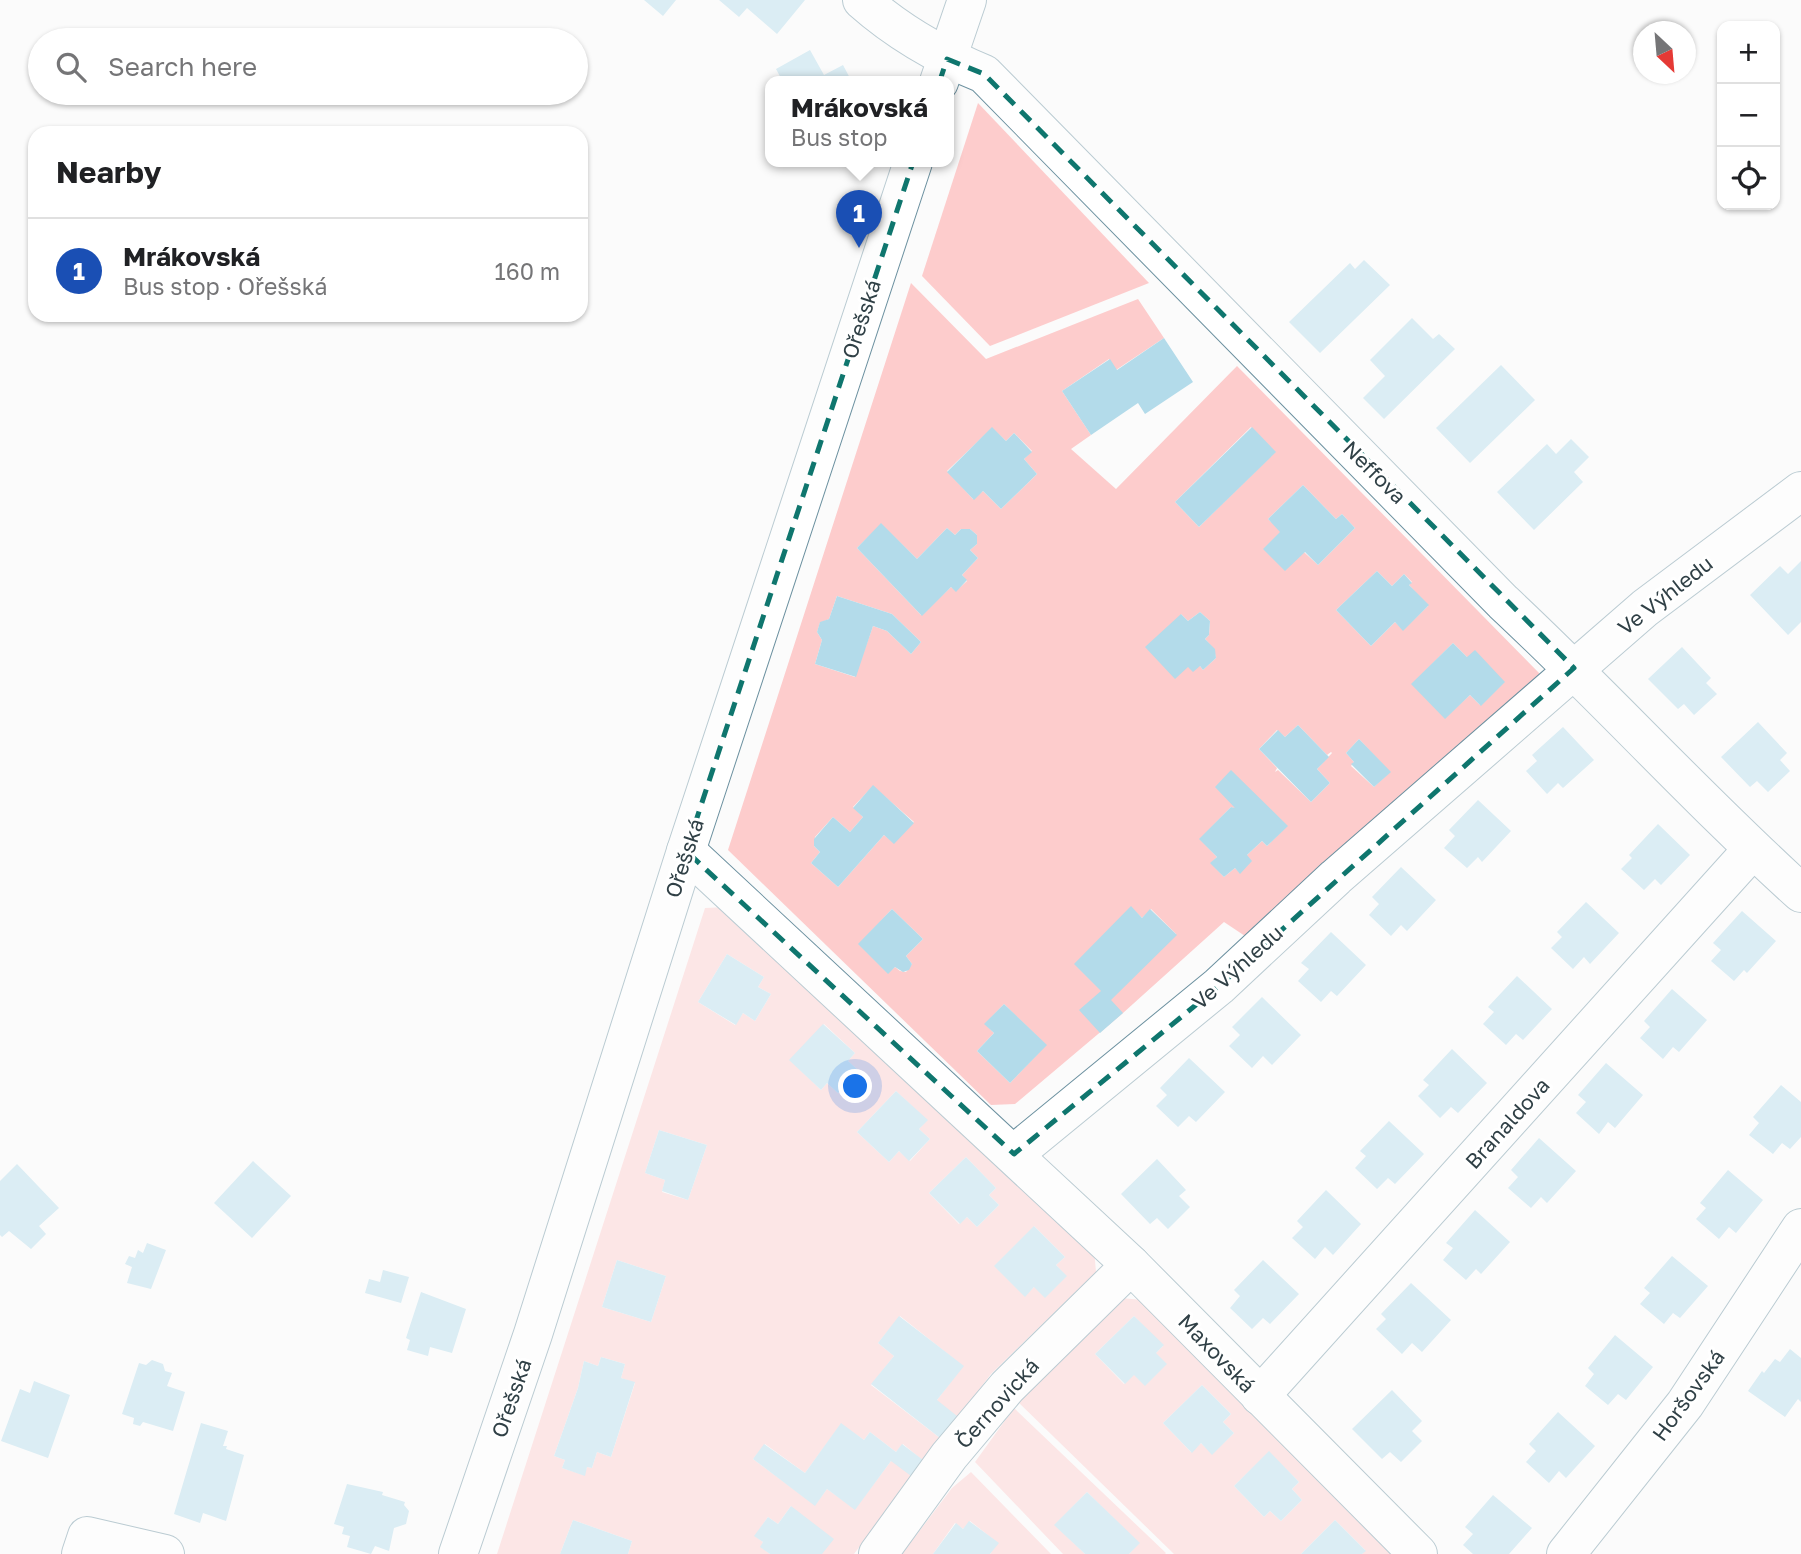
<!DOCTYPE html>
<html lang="en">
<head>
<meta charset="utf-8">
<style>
	body { margin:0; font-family:"Golos Text",sans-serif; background:#f2f2f2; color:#202124 }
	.controls { position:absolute; right:21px; top:21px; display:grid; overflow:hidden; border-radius:14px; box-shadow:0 2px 5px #0004 }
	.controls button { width:63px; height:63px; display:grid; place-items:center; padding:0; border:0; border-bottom:2px solid #e0e0e0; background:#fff; color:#202124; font:35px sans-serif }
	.compass { position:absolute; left:1633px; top:21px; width:63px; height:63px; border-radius:50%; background:#fff; box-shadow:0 2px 5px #0004; rotate:154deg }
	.you { position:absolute; left:856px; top:1087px; width:24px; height:24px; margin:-18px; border:5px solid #fff; border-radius:50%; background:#1a73e8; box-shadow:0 0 0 10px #1a73e833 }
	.badge { display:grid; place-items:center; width:46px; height:46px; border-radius:50%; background:#1a73e8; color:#fff; font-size:23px; font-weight:700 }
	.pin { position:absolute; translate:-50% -58px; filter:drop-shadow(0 2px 4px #0008) }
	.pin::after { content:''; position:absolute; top:37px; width:24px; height:21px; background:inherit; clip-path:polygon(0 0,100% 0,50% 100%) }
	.popup { position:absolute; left:765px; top:76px; width:189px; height:91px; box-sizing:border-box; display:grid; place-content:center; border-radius:14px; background:#fff; filter:drop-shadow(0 2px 5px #0005); font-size:23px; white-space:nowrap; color:#757577 }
	.popup b { font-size:26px; color:#202124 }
	.popup::after { content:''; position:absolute; left:50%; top:100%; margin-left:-14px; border:14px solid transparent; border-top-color:#fff }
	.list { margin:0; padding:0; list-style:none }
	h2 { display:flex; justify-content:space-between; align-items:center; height:91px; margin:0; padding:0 28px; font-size:30px }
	h2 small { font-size:23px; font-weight:400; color:#757577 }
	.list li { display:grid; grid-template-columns:46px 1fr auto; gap:21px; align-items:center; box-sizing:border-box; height:105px; padding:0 28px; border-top:2px solid #e0e0e0 }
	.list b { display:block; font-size:26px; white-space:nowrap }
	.list p { margin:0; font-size:23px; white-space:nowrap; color:#757577 }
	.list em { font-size:23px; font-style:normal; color:#757577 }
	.icon { flex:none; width:38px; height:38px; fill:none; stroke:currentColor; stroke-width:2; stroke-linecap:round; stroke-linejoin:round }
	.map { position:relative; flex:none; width:1801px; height:1554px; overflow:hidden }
	.search { position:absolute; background:#fff; box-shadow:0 2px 5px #0004; left:28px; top:28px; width:560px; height:77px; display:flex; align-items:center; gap:18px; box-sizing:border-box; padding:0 24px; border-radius:38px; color:#757577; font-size:26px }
	.panel { position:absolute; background:#fff; box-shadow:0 2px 5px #0004; left:28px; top:126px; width:560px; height:196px; border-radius:21px }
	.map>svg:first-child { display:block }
	.green { fill:#fdcccc; fill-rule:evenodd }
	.building { fill:#b3dbea }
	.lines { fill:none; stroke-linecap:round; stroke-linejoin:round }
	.minor-casing { stroke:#6c91a0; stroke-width:40 }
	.minor { stroke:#fff; stroke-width:38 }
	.marked { fill:none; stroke:#0f766e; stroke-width:5; stroke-dasharray:14 9; stroke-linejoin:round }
	.labels { text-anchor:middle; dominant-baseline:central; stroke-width:6; stroke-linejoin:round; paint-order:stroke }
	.street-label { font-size:21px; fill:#304046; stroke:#fff }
</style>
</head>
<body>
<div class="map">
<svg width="1801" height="1554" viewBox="0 0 1801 1554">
	<rect width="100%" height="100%" fill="#fbfbfb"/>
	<g class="green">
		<path d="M978 103 1149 283 990 346 922 276Z"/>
		<path d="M911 283 986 359 1138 299 1164 338 1116 370 1109 359 1062 391 1091 435 1071 449 1116 489 1237 366 1540 674 1248 938 1224 922 1123 1013 1015 1104 991 1105 728 850ZM1251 427 1275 452 1199 527 1175 502ZM992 428 1006 441 1014 433 1032 451 1024 459 1037 474 1001 509 983 491 973 499 947 471ZM1303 485 1336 519 1342 514 1355 528 1318 565 1268 519ZM881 524 917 559 947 528 955 535 961 529H970L977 535V544L970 550 978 558 962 575 967 581 956 591 951 587 921 615 857 548ZM1377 571 1392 586 1404 574 1412 582 1409 585 1428 606 1403 630 1395 622 1371 646 1336 610ZM837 596 892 614 921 642 911 654 887 631 873 626 855 677 815 664 822 640 817 632 820 623 829 619ZM1200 612 1210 621 1209 635 1205 639 1214 649 1216 658 1203 670 1200 666 1188 667 1181 614 1188 621ZM1453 643 1467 657 1480 705 1470 695 1445 718 1412 684ZM1298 725 1327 755 1331 752 1332 753 1317 769 1330 783 1311 802 1278 770 1275 772 1277 768 1259 749 1277 730 1285 737ZM1359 739 1390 772 1374 787 1351 766 1354 762 1346 753ZM873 786 914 822 894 843 884 835 838 887 811 863 820 852 814 846 815 837 833 817 850 832 863 817 853 807ZM1231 807 1287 826 1267 846 1262 841 1247 855 1240 873 1235 868 1224 877 1211 863 1217 857 1200 839ZM1131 907 1142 918 1151 909 1176 934 1075 964ZM892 909 923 939 906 956 912 964 906 972 900 971 895 967 888 973 859 944ZM1004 1004 1046 1045 1010 1083 977 1051 994 1033 985 1024Z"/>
		<path d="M726 907 1094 1249 1096 1272 991 1374 854 1554H822L791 1506 778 1524 768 1517 755 1536 763 1542 761 1547 770 1554H628L632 1541 573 1520 560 1554H497L705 908ZM727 954 764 977 758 987 771 994 755 1021 743 1013 735 1025 698 1002ZM824 1024 855 1053 848 1061 859 1071 838 1093 827 1083 821 1090 790 1060ZM896 1091 927 1120 919 1129 930 1139 910 1161 899 1151 889 1162 857 1132ZM659 1130 707 1145 688 1200 662 1192 665 1180 645 1173ZM966 1157 996 1188 989 1195 999 1205 977 1227 967 1217 959 1224 929 1193ZM1034 1226 1065 1257 1056 1265 1066 1276 1034 1287 1025 1296ZM617 1260 666 1276 651 1322 602 1307ZM900 1316 963 1366 937 1400 940 1438 871 1385 894 1356 878 1343ZM601 1357 625 1364 621 1378 635 1383 611 1457 597 1452 592 1468 587 1467 584 1475 562 1468 565 1460 554 1456 578 1388 584 1361 598 1366ZM841 1424 864 1440 870 1432 896 1452 903 1444 922 1460 891 1461 855 1509 827 1489 815 1505 753 1459 765 1444 805 1473Z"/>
		<path d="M1121 1298 1143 1300 1393 1554H1362L1365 1550 1335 1520 1301 1554H1174L1017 1401ZM1134 1316 1163 1346 1124 1384 1095 1354ZM1202 1385 1231 1414 1223 1422 1234 1433 1212 1454 1201 1443 1191 1452 1163 1423ZM1269 1452 1299 1482 1292 1489 1302 1500 1281 1521 1270 1511 1264 1517 1234 1486Z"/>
		<path d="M1014 1408 1166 1553 1165 1554H1129L1139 1543 1087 1492 1055 1525 1085 1554H1063L975 1462Z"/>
		<path d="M971 1472 1051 1554H990L998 1543 970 1521 963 1529 955 1523 933 1554H902L952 1488Z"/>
	</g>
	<g class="building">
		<path d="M644 0H676L663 16Z"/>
		<path d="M719 0H805L777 34 747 8 739 17Z"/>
		<path d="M810 50 824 75 843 65 852 82H783L776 69Z"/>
		<path d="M1364 260 1390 285 1320 353 1289 322 1350 263 1355 269Z"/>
		<path d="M1412 318 1433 339 1439 334 1455 349 1384 419 1363 398 1385 376 1370 360Z"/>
		<path d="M1164 338 1193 382 1145 414 1138 403 1091 435 1062 391 1110 359 1117 370Z"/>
		<path d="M1501 365 1535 400 1470 463 1436 428Z"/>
		<path d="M992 427 1006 441 1014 433 1032 452 1024 459 1037 474 1001 509 983 491 974 500 947 472Z"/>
		<path d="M1252 427 1276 452 1199 527 1175 502Z"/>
		<path d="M1571 439 1589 457 1574 472 1583 482 1534 530 1497 492 1547 444 1556 454Z"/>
		<path d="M1303 485 1336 519 1342 514 1355 528 1318 565 1305 552 1285 571 1263 549 1280 532 1268 519Z"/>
		<path d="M881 523 917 559 947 528 955 535 961 529H970L977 535V544L970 550 978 558 962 575 967 580 956 592 951 587 922 616 857 548Z"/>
		<path d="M1801 561V622L1788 635 1750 595 1780 566 1788 574Z"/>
		<path d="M1377 571 1392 586 1404 574 1412 583 1409 585 1429 605 1403 631 1395 622 1371 646 1336 610Z"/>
		<path d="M837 596 892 614 921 642 911 654 887 631 873 626 856 677 815 664 822 640 817 632 820 622 829 619Z"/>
		<path d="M1200 612 1210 621 1209 635 1205 639 1215 649 1216 658 1203 670 1200 666 1193 672 1188 667 1175 679 1145 647 1181 614 1188 621Z"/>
		<path d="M1453 643 1467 657 1475 650 1505 682 1481 706 1470 695 1445 719 1411 684Z"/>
		<path d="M1682 647 1711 678 1706 683 1717 694 1694 715 1684 704 1678 709 1648 679Z"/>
		<path d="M1758 722 1787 753 1780 760 1790 771 1768 792 1757 781 1750 787 1721 757Z"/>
		<path d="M1298 725 1329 757 1317 769 1330 783 1311 802 1259 749 1278 730 1285 737Z"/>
		<path d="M1563 727 1594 760 1563 788 1558 783 1547 794 1526 771 1537 761 1532 755Z"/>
		<path d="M1359 739 1391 772 1374 787 1351 764 1354 762 1346 753Z"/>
		<path d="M1231 770 1288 826 1267 846 1262 841 1247 855 1252 861 1240 874 1235 868 1224 877 1210 863 1217 857 1199 839 1231 807 1235 808 1215 787Z"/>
		<path d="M873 785 914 823 894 844 884 835 838 887 811 863 820 852 814 846V839L833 817 850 832 863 817 853 808Z"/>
		<path d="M1478 800 1511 831 1482 862 1478 857 1467 868 1444 848 1455 836 1449 830Z"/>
		<path d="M1658 824 1690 855 1661 885 1655 879 1644 890 1621 869 1632 858 1629 855Z"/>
		<path d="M1401 867 1436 900 1407 931 1401 925 1391 936 1369 915 1379 904 1372 897Z"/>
		<path d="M1586 902 1619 933 1590 964 1584 957 1573 969 1551 948 1562 937 1557 932Z"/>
		<path d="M1131 906 1142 918 1150 909 1177 935 1111 1000 1123 1013 1100 1033 1079 1010 1101 991 1074 964Z"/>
		<path d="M892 909 923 939 906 956 912 964 909 970 903 972 895 967 888 974 858 944Z"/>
		<path d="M1742 911 1776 941 1747 973 1744 970 1734 981 1711 961 1721 950 1713 943Z"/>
		<path d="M1331 932 1366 965 1337 996 1331 991 1321 1002 1298 981 1309 969 1301 963Z"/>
		<path d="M727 954 764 977 758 987 771 994 755 1021 743 1013 736 1025 698 1002Z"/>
		<path d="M1517 976 1552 1009 1523 1040 1516 1034 1506 1045 1483 1024 1494 1012 1488 1007Z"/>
		<path d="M1672 989 1707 1020 1679 1052 1673 1047 1663 1059 1640 1038 1650 1027 1644 1021Z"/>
		<path d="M1262 997 1301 1035 1272 1065 1263 1056 1252 1068 1229 1046 1240 1035 1232 1027Z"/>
		<path d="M1004 1004 1047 1045 1010 1083 977 1051 994 1033 984 1024Z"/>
		<path d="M823 1024 855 1053 848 1061 859 1071 838 1093 827 1083 821 1090 789 1060Z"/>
		<path d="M1452 1049 1487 1083 1458 1113 1451 1107 1440 1118 1418 1096 1429 1085 1423 1080Z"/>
		<path d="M1189 1058 1225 1092 1196 1122 1189 1116 1178 1127 1156 1106 1167 1095 1160 1088Z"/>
		<path d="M1606 1063 1643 1095 1615 1128 1608 1122 1599 1134 1576 1113 1586 1102 1578 1095Z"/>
		<path d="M1781 1085 1801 1102V1137L1790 1149 1782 1143 1773 1154 1749 1135 1759 1123 1753 1117Z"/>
		<path d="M896 1091 928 1120 919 1129 930 1139 909 1161 899 1151 889 1162 857 1132Z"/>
		<path d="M1389 1121 1424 1154 1395 1184 1388 1178 1377 1189 1355 1168 1366 1156 1360 1151Z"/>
		<path d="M659 1130 707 1145 688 1200 662 1191 665 1180 645 1173Z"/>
		<path d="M1539 1138 1576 1171 1547 1203 1541 1197 1531 1208 1508 1188 1518 1177 1511 1170Z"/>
		<path d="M966 1157 996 1188 989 1195 999 1205 977 1227 967 1217 960 1224 929 1193Z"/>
		<path d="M1157 1159 1186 1190 1179 1196 1190 1207 1168 1229 1157 1218 1150 1224 1121 1194Z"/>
		<path d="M253 1161 291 1196 252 1238 214 1203Z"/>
		<path d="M17 1164 59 1208 39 1226 46 1234 31 1249 9 1231 2 1237 0 1235V1181Z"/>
		<path d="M1728 1170 1763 1200 1736 1233 1729 1227 1719 1239 1696 1219 1706 1208 1700 1203Z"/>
		<path d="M1326 1190 1361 1224 1333 1255 1325 1247 1315 1259 1292 1238 1303 1227 1297 1221Z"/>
		<path d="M1475 1210 1510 1242 1481 1274 1476 1269 1466 1280 1443 1260 1453 1248 1446 1243Z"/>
		<path d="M1034 1226 1065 1257 1056 1265 1067 1276 1045 1298 1034 1287 1025 1297 994 1266Z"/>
		<path d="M147 1243 166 1250 151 1289 127 1283 132 1267 125 1264 129 1256 135 1258 138 1250 143 1253Z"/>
		<path d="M1672 1256 1708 1286 1680 1318 1673 1313 1664 1324 1640 1304 1650 1293 1644 1288Z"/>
		<path d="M617 1260 666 1276 651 1322 602 1307Z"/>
		<path d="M1263 1260 1299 1294 1270 1324 1263 1318 1252 1329 1230 1308 1240 1296 1234 1290Z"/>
		<path d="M383 1270 409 1277 401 1303 365 1293 369 1279 380 1282Z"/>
		<path d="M1411 1283 1451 1320 1422 1352 1412 1343 1402 1354 1376 1329 1386 1319 1381 1314Z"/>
		<path d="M421 1292 466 1309 452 1353 430 1347 428 1356 407 1350 410 1340 406 1338Z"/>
		<path d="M899 1316 964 1366 937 1400 957 1416 940 1438 871 1384 894 1356 878 1343Z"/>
		<path d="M1134 1316 1164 1345 1156 1353 1167 1364 1145 1386 1134 1375 1125 1384 1095 1354Z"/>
		<path d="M1615 1335 1653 1367 1626 1400 1618 1394 1608 1405 1585 1386 1594 1374 1588 1368Z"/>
		<path d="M1790 1349 1801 1358V1402L1798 1399 1785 1417 1748 1391 1762 1371 1764 1373 1775 1359 1780 1362Z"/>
		<path d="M601 1357 625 1364 621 1378 635 1382 611 1457 597 1452 592 1468 587 1467 585 1476 562 1468 565 1460 554 1456 578 1388 584 1361 598 1366Z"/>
		<path d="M152 1360 163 1364 165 1371 172 1373 167 1386 185 1392 173 1431 143 1422 140 1426 133 1424 134 1418 122 1414 139 1363 146 1365Z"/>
		<path d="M34 1381 70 1395 48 1458 1 1441 20 1389 30 1393Z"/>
		<path d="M1202 1385 1231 1414 1223 1422 1234 1433 1212 1455 1201 1443 1192 1453 1163 1423Z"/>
		<path d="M1392 1390 1422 1421 1412 1431 1422 1441 1401 1462 1390 1452 1382 1459 1352 1429Z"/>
		<path d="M1558 1412 1595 1446 1566 1478 1559 1471 1549 1483 1526 1462 1536 1451 1529 1444Z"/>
		<path d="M201 1423 228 1431 223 1446H227L226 1449 244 1455 226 1521 203 1513 200 1523 174 1514Z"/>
		<path d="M841 1423 864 1440 870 1432 896 1452 902 1444 923 1460 911 1476 891 1461 855 1510 827 1489 815 1506 753 1459 764 1444 805 1473Z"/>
		<path d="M1269 1451 1299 1482 1292 1489 1302 1500 1281 1521 1270 1511 1264 1517 1234 1486Z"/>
		<path d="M347 1484 383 1492 382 1495 405 1502 404 1505 409 1511 406 1524 394 1528 389 1551 375 1546 371 1554 347 1547 350 1536 342 1534 344 1527 334 1524Z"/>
		<path d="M1087 1492 1140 1543 1129 1554H1085L1054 1525Z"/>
		<path d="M1493 1495 1532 1528 1509 1554H1473L1463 1545 1473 1534 1465 1527Z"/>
		<path d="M791 1506 834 1539 822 1554H770L760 1547 763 1542 754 1536 768 1517 778 1524Z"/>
		<path d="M573 1520 632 1541 628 1554H560Z"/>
		<path d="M1335 1520 1366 1551 1362 1554H1301Z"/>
		<path d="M969 1521 999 1543 990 1554H933L956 1523 963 1529Z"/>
	</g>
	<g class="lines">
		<defs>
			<g id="minor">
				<path d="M862 0C898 32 940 56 984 74L1503 602C1605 697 1698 800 1801 893"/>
				<path d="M939 82 967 0"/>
				<path d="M686 851 1131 1265 1418 1554"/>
				<path d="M1014 1154 1219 986 1336 877 1645 608 1801 491"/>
				<path d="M1260 1396 1753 849"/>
				<path d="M81 1554 87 1536 165 1554"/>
				<path d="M458 1554 533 1334 686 851 913 162"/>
				<path d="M878 1554 949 1456 1007 1387 1131 1265"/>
				<path d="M1566 1554 1685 1404 1801 1228"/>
			</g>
		</defs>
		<use href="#minor" class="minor-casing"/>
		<use href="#minor" class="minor"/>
	</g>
	<path d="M0 0H1801V1554H0ZM947 59 984 74 1574 668 1219 986 1014 1154 686 851Z" fill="#fbfbfb" fill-opacity=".55" fill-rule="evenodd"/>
	<path class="marked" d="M947 59 984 74 1574 668 1219 986 1014 1154 686 851Z"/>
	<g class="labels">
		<g class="street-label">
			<text transform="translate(861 319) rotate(-72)">Ořešská</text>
			<text transform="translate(1375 472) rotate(45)">Neffova</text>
			<text transform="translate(1665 595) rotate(-38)">Ve Výhledu</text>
			<text transform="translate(684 858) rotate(-72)">Ořešská</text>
			<text transform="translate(1237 967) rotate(-42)">Ve Výhledu</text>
			<text transform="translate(1507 1123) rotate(-48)">Branaldova</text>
			<text transform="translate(1217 1353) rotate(46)">Maxovská</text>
			<text transform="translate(1688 1395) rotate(-54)">Horšovská</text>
			<text transform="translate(511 1398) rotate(-71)">Ořešská</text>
			<text transform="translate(997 1403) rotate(-48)">Černovická</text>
		</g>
	</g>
</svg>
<div class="controls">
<button>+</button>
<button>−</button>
<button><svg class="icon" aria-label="locate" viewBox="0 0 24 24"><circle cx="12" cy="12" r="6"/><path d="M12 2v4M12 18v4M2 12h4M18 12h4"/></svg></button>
</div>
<svg class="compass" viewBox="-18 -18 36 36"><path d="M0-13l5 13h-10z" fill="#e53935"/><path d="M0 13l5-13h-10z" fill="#757577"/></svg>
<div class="you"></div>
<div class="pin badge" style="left:859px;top:248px;background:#1a4fb4">1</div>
<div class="popup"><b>Mrákovská</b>Bus stop</div>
<div class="search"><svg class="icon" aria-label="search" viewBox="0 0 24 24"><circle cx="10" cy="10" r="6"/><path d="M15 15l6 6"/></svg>Search here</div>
<section class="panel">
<h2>Nearby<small></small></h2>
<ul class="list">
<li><span class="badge" style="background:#1a4fb4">1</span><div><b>Mrákovská</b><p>Bus stop · Ořešská</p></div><em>160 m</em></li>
</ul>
</section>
</div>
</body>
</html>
